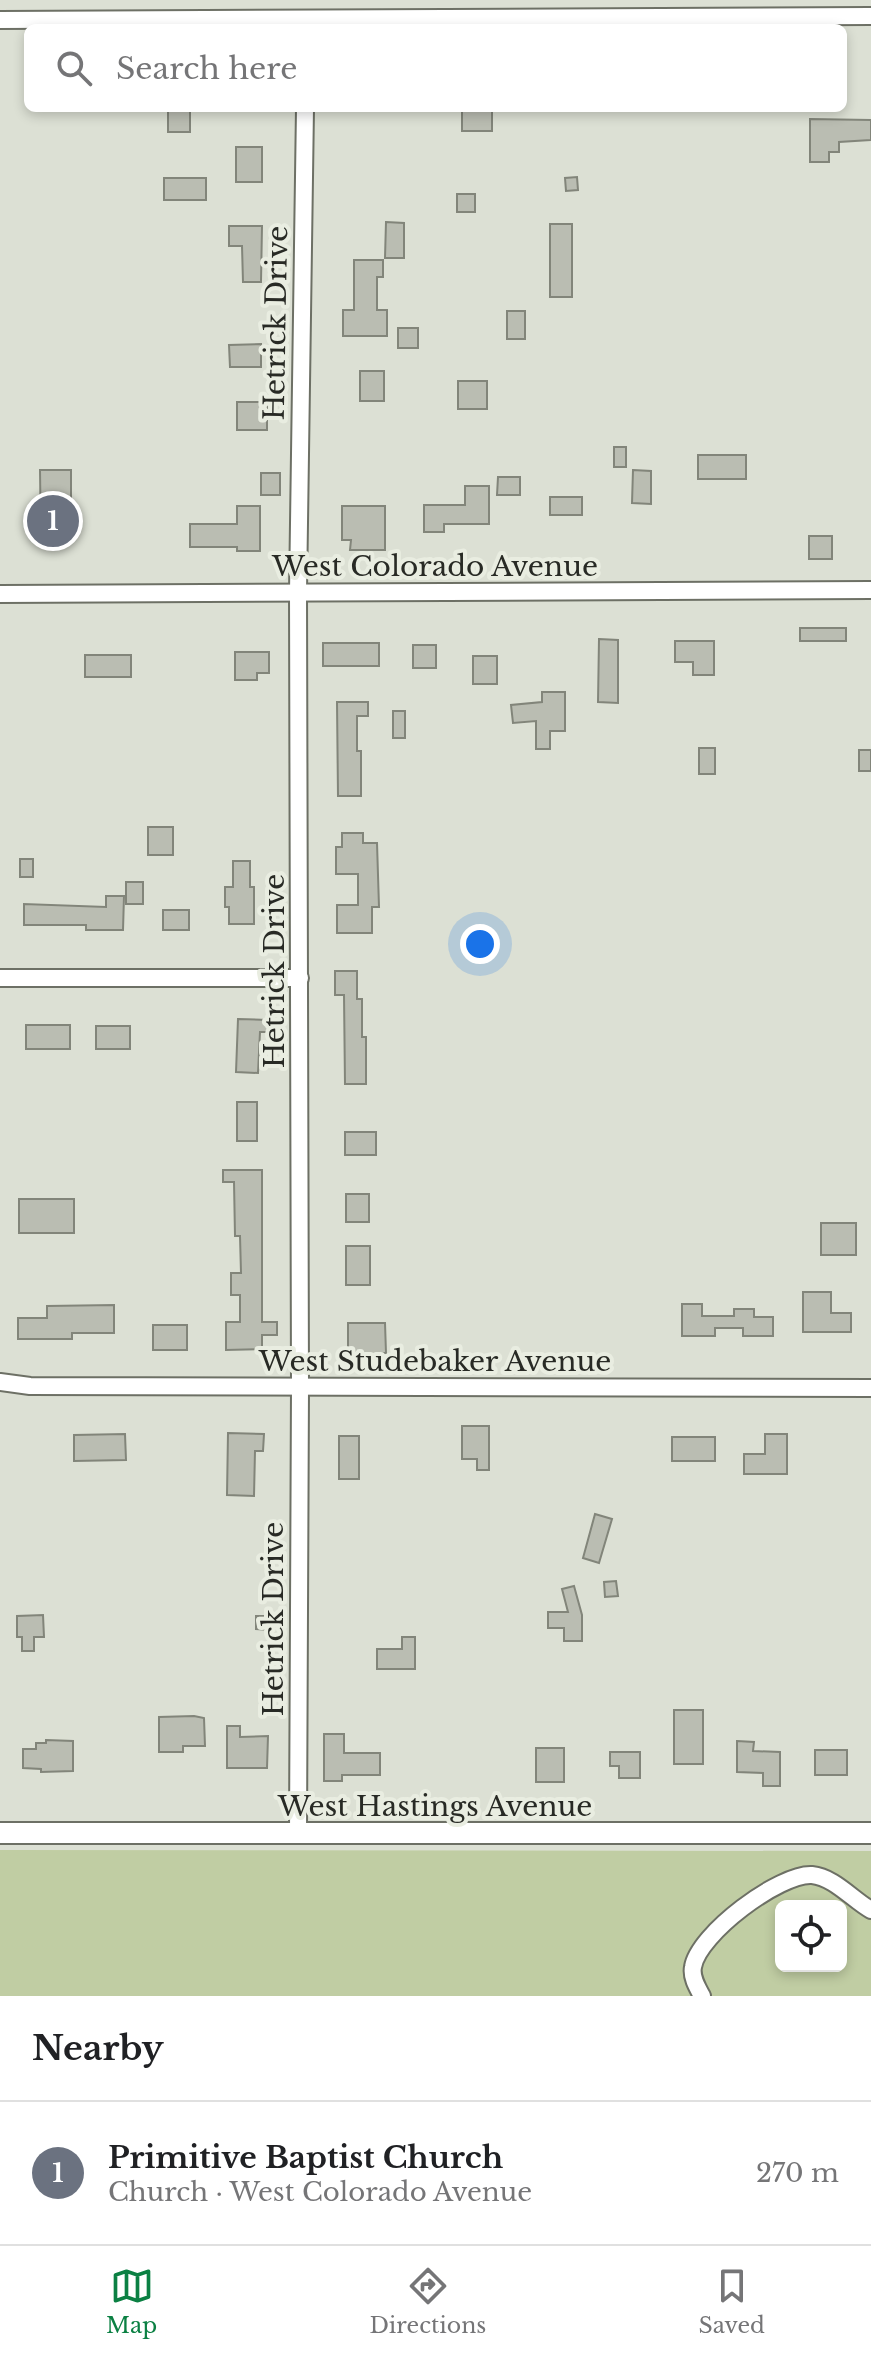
<!DOCTYPE html>
<html lang="en">
<head>
<meta charset="utf-8">
<style>
	body { margin:0; font-family:"Libre Baskerville",serif; background:#f6f6f6; color:#202124 }
	.controls { position:absolute; right:24px; bottom:24px; display:grid; overflow:hidden; border-radius:12px; box-shadow:0 4px 12px #0003 }
	.controls button { width:72px; height:72px; display:grid; place-items:center; padding:0; border:0; border-bottom:2px solid #e0e0e0; background:#fff; color:#202124; font:40px sans-serif }
	.you { position:absolute; left:480px; top:944px; width:28px; height:28px; margin:-20px; border:6px solid #fff; border-radius:50%; background:#1a73e8; box-shadow:0 0 0 12px #1a73e833 }
	.badge { display:grid; place-items:center; width:52px; height:52px; border-radius:50%; background:#0b8043; color:#fff; font-size:26px; font-weight:700 }
	.pin { position:absolute; translate:-50% -50%; border:4px solid #fff; box-shadow:0 2px 8px #0006 }
	.list { margin:0; padding:0; list-style:none }
	h2 { display:flex; justify-content:space-between; align-items:center; height:104px; margin:0; padding:0 32px; font-size:34px }
	h2 small { font-size:26px; font-weight:400; color:#757577 }
	.list li { display:grid; grid-template-columns:52px 1fr auto; gap:24px; align-items:center; box-sizing:border-box; height:144px; padding:0 32px; border-top:2px solid #e0e0e0 }
	.list b { display:block; font-size:30px; white-space:nowrap }
	.list p { margin:0; font-size:26px; white-space:nowrap; color:#757577 }
	.list em { font-size:26px; font-style:normal; color:#757577 }
	.icon { flex:none; width:44px; height:44px; fill:none; stroke:currentColor; stroke-width:2; stroke-linecap:round; stroke-linejoin:round }
	.map { position:relative; flex:none; width:871px; height:1996px; overflow:hidden }
	.search { position:absolute; background:#fff; box-shadow:0 4px 12px #0003; left:24px; right:24px; top:24px; height:88px; display:flex; align-items:center; gap:20px; box-sizing:border-box; padding:0 28px; border-radius:12px; color:#757577; font-size:30px }
	.sheet { height:248px; background:#fff }
	nav { display:flex; justify-content:space-around; align-items:center; box-sizing:border-box; height:112px; border-top:2px solid #e0e0e0; background:#fff; font-size:22px; color:#757577 }
	nav a { display:grid; justify-items:center; gap:4px }
	nav .on { color:#0b8043 }
	.map>svg:first-child { display:block }
	.green { fill:#c0cda3; fill-rule:evenodd }
	.building { fill:#babdb2; stroke:#82857a; stroke-width:2 }
	.lines { fill:none; stroke-linecap:round; stroke-linejoin:round }
	.minor-casing { stroke:#6d7065; stroke-width:20 }
	.major-casing { stroke:#6d7065; stroke-width:24 }
	.minor { stroke:#fff; stroke-width:16 }
	.major { stroke:#fff; stroke-width:20 }
	.labels { text-anchor:middle; dominant-baseline:central; stroke-width:8; stroke-linejoin:round; paint-order:stroke }
	.street-label { font-size:28px; fill:#282a25; stroke:#e9ede1 }
</style>
</head>
<body>
<div class="map">
<svg width="871" height="1996" viewBox="0 0 871 1996">
	<rect width="100%" height="100%" fill="#dce0d4"/>
	<path class="green" d="M0 1850 871 1851V1996H0ZM781 1906H841V1966H781Z"/>
	<g class="building">
		<rect x="168" y="108" width="22" height="24"/>
		<path d="M492 108V131H462V109Z"/>
		<path d="M810 119 871 120V140L839 142V152H829V162H810Z"/>
		<rect x="236" y="147" width="26" height="35"/>
		<path d="M577 177 578 190 566 191 565 178Z"/>
		<rect x="164" y="178" width="42" height="22"/>
		<rect x="457" y="194" width="18" height="18"/>
		<path d="M386 222 404 223V258H385Z"/>
		<rect x="550" y="224" width="22" height="73"/>
		<path d="M229 226H262L261 282H243L242 246H229Z"/>
		<path d="M354 260H383V277H377V310H387V336H343V310H354Z"/>
		<rect x="507" y="311" width="18" height="28"/>
		<rect x="398" y="328" width="20" height="20"/>
		<path d="M261 344V367H230L229 345Z"/>
		<rect x="360" y="371" width="24" height="30"/>
		<rect x="458" y="381" width="29" height="28"/>
		<rect x="237" y="402" width="30" height="28"/>
		<rect x="614" y="447" width="12" height="20"/>
		<rect x="698" y="455" width="48" height="24"/>
		<path d="M40 470H71V543L41 544Z"/>
		<path d="M633 470 651 471V504L632 503Z"/>
		<rect x="261" y="473" width="19" height="22"/>
		<path d="M498 477H520V495H497Z"/>
		<path d="M465 486H489V524H444V532H424V505H465Z"/>
		<rect x="550" y="497" width="32" height="18"/>
		<path d="M237 506H260V551H237V547H190V524H237Z"/>
		<path d="M342 506H385V550H350L351 540H342Z"/>
		<rect x="809" y="536" width="23" height="23"/>
		<rect x="800" y="628" width="46" height="13"/>
		<path d="M599 639 618 640V703L598 702Z"/>
		<path d="M675 641H714V675H693V662H675Z"/>
		<rect x="323" y="643" width="56" height="23"/>
		<rect x="413" y="645" width="23" height="23"/>
		<path d="M235 652H269V673H257V680H235Z"/>
		<rect x="85" y="655" width="46" height="22"/>
		<rect x="473" y="656" width="24" height="28"/>
		<path d="M542 692H565V731H550V749H536V721L513 723 511 705 542 702Z"/>
		<path d="M337 702H368V716H357V751H361V796H338Z"/>
		<rect x="393" y="711" width="12" height="27"/>
		<rect x="699" y="748" width="16" height="26"/>
		<rect x="859" y="750" width="12" height="21"/>
		<rect x="148" y="827" width="25" height="28"/>
		<path d="M342 833H363V843H377L379 907H372V933H337V905H358V874H336V847H342Z"/>
		<rect x="20" y="859" width="13" height="18"/>
		<path d="M233 861H250V887H254V924H229V907H225V887H233Z"/>
		<rect x="126" y="882" width="17" height="22"/>
		<path d="M106 896H124L123 930H86V925H24V904L106 907Z"/>
		<rect x="163" y="910" width="26" height="20"/>
		<path d="M335 971H357V999H362V1037H366V1084H345L344 995H335Z"/>
		<path d="M238 1019 268 1020V1032H260L258 1073 236 1072Z"/>
		<rect x="26" y="1025" width="44" height="24"/>
		<rect x="96" y="1026" width="34" height="23"/>
		<rect x="237" y="1102" width="20" height="39"/>
		<rect x="345" y="1132" width="31" height="23"/>
		<path d="M223 1170H262V1322H277V1335H262V1349L226 1350V1322H240V1295H231V1273H241L240 1236H235L234 1182H223Z"/>
		<rect x="346" y="1194" width="23" height="28"/>
		<rect x="19" y="1199" width="55" height="34"/>
		<rect x="821" y="1223" width="35" height="32"/>
		<rect x="346" y="1246" width="24" height="39"/>
		<path d="M803 1292H831V1313H851V1332H803Z"/>
		<path d="M682 1304H702V1316H734V1309H754V1317H773V1336H743V1328H715V1336H682Z"/>
		<path d="M114 1305V1333H72V1339H18V1318H47V1306Z"/>
		<path d="M348 1323H385L386 1353H348Z"/>
		<rect x="153" y="1325" width="34" height="25"/>
		<path d="M462 1426H489V1470H477V1459H462Z"/>
		<path d="M228 1433 264 1434 263 1451H255L254 1496 227 1495Z"/>
		<path d="M125 1434 126 1460 74 1461V1435Z"/>
		<path d="M765 1434H787V1474H744V1454H765Z"/>
		<rect x="339" y="1436" width="20" height="43"/>
		<rect x="672" y="1437" width="43" height="24"/>
		<path d="M595 1514 612 1519 599 1563 583 1558Z"/>
		<path d="M616 1581 618 1596 605 1597 604 1582Z"/>
		<path d="M574 1586 582 1615V1641H564V1628H548V1612H568L562 1589Z"/>
		<path d="M43 1615 44 1637H34V1651H22V1637H17V1616Z"/>
		<path d="M256 1616H272V1630L256 1629Z"/>
		<path d="M402 1637H415V1669H377V1649H402Z"/>
		<rect x="674" y="1710" width="29" height="54"/>
		<path d="M194 1716 204 1718 205 1746H183V1752H159V1717Z"/>
		<path d="M227 1726H240V1737L268 1736 267 1768H227Z"/>
		<path d="M324 1734H344V1753H380V1775H342V1781H324Z"/>
		<path d="M46 1740 73 1741V1771L41 1772V1769L23 1768V1749H36V1743H46Z"/>
		<path d="M737 1741 754 1742 753 1751 780 1752V1786H763V1773L737 1772Z"/>
		<rect x="536" y="1748" width="28" height="34"/>
		<rect x="815" y="1750" width="32" height="25"/>
		<path d="M610 1752H640V1778H619V1766H610Z"/>
	</g>
	<g class="lines">
		<defs>
			<g id="minor">
				<path d="M0 20 871 16"/>
				<path d="M0 594 871 590"/>
				<path d="M0 978H300"/>
				<path d="M0 1382 30 1386 871 1388"/>
				<path d="M298 1834 300 1387 298 592 305 108"/>
				<path d="M702 1996C697 1987 691 1977 693 1967 698 1934 780 1873 812 1875 834 1877 853 1900 871 1910"/>
			</g>
			<path id="major" d="M0 1833H871"/>
		</defs>
		<use href="#minor" class="minor-casing"/>
		<use href="#major" class="major-casing"/>
		<use href="#minor" class="minor"/>
		<use href="#major" class="major"/>
	</g>
	<g class="labels">
		<g class="street-label">
			<text transform="translate(276 323) rotate(-89)">Hetrick Drive</text>
			<text x="435" y="566">West Colorado Avenue</text>
			<text transform="translate(274 971) rotate(-90)">Hetrick Drive</text>
			<text x="435" y="1361">West Studebaker Avenue</text>
			<text transform="translate(273 1619) rotate(-90)">Hetrick Drive</text>
			<text x="435" y="1806">West Hastings Avenue</text>
		</g>
	</g>
</svg>
<div class="controls">
<button><svg class="icon" aria-label="locate" viewBox="0 0 24 24"><circle cx="12" cy="12" r="6"/><path d="M12 2v4M12 18v4M2 12h4M18 12h4"/></svg></button>
</div>
<div class="you"></div>
<div class="pin badge" style="left:53px;top:521px;background:#6b7280">1</div>
<div class="search"><svg class="icon" aria-label="search" viewBox="0 0 24 24"><circle cx="10" cy="10" r="6"/><path d="M15 15l6 6"/></svg>Search here</div>
</div>
<section class="sheet">
<h2>Nearby<small></small></h2>
<ul class="list">
<li><span class="badge" style="background:#6b7280">1</span><div><b>Primitive Baptist Church</b><p>Church · West Colorado Avenue</p></div><em>270 m</em></li>
</ul>
</section>
<nav>
<a class="on"><svg class="icon" aria-label="map" viewBox="0 0 24 24"><path d="M3 6l6-2 6 2 6-2v14l-6 2-6-2-6 2zM9 4v14M15 6v14"/></svg>Map</a>
<a><svg class="icon" aria-label="directions" viewBox="0 0 24 24"><path d="M12 3l9 9-9 9-9-9zM9 14v-3h6M13 9l2 2-2 2"/></svg>Directions</a>
<a><svg class="icon" aria-label="saved" viewBox="0 0 24 24"><path d="M7 4h10v16l-5-4-5 4z"/></svg>Saved</a>
</nav>
</body>
</html>
